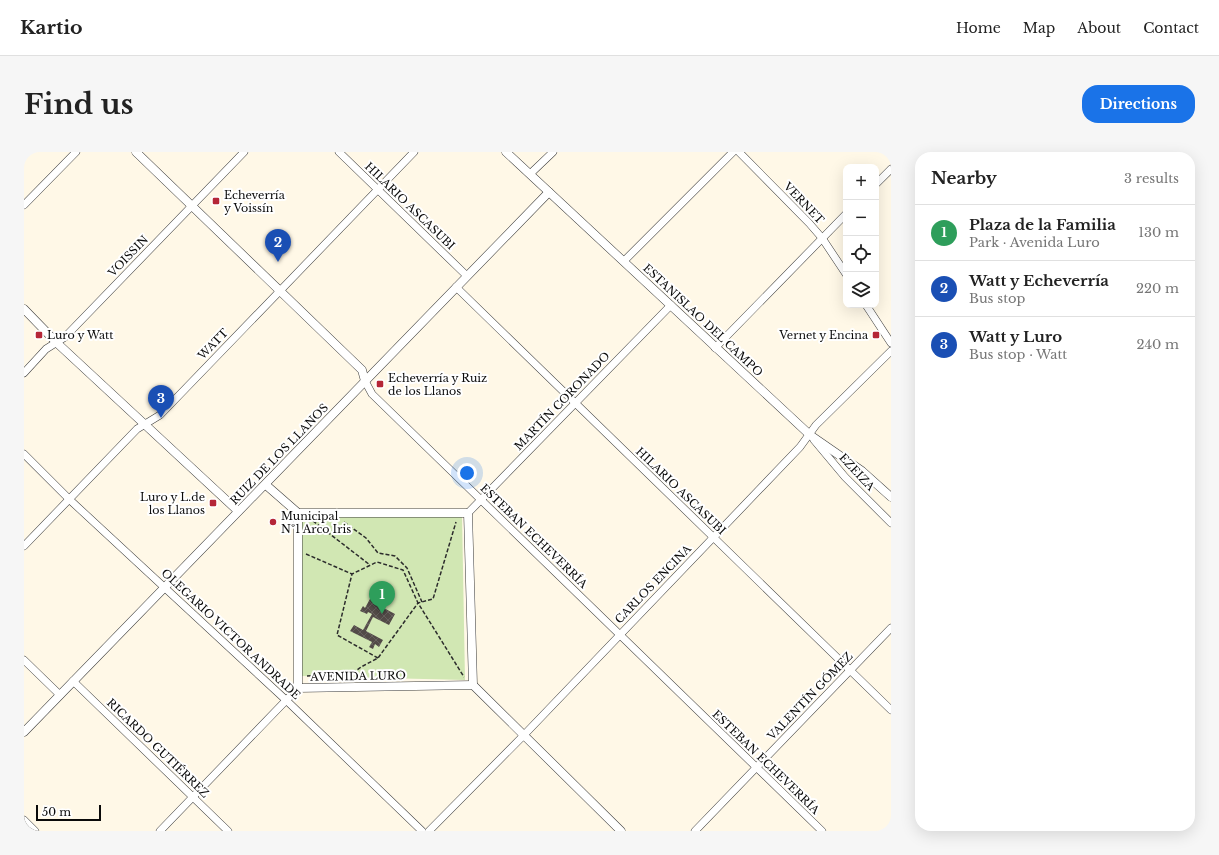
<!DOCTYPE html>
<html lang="en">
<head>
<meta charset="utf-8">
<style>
	body { margin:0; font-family:"Libre Baskerville",serif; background:#f6f6f6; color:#222 }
	.controls { position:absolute; right:12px; top:12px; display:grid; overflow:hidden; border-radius:8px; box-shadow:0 4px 16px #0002 }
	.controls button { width:36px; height:36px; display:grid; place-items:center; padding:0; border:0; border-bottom:1px solid #e0e0e0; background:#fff; color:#222; font:20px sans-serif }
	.scale { position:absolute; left:12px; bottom:10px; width:65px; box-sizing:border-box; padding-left:4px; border:2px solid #0a0a0a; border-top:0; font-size:11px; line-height:14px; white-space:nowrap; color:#0a0a0a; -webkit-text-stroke:3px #fff; paint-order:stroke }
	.you { position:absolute; left:443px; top:321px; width:14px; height:14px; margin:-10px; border:3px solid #fff; border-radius:50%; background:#1a73e8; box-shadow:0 0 0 6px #1a73e833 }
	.badge { display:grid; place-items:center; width:26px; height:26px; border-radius:50%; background:#1a73e8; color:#fff; font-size:13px; font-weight:700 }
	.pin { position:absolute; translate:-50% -33px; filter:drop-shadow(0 1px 2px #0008) }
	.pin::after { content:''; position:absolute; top:21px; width:14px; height:12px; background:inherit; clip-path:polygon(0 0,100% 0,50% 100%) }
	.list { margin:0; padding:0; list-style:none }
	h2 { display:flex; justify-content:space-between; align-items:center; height:52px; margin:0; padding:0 16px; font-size:17px }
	h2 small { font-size:13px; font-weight:400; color:#767676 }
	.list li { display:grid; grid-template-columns:26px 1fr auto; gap:12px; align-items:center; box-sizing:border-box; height:56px; padding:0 16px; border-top:1px solid #e0e0e0 }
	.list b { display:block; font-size:15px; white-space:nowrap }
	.list p { margin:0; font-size:13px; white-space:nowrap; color:#767676 }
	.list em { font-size:13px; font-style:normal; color:#767676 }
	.icon { flex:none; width:22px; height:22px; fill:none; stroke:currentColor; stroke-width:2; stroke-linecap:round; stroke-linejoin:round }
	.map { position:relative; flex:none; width:867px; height:679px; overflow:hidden; border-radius:16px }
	header { display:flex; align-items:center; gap:24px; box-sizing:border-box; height:56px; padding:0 20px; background:#fff; border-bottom:1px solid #e0e0e0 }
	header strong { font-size:19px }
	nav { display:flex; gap:22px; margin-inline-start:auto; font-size:14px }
	.intro { display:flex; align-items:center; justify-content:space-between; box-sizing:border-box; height:96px; padding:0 24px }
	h1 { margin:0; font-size:28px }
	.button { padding:10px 18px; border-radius:16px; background:#1a73e8; color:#fff; font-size:14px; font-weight:700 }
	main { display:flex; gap:24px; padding:0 24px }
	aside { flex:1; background:#fff; border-radius:16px; box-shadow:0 4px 16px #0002 }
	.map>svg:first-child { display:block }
	.park { fill:#d1e7b3 }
	.building { fill:url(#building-cross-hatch) }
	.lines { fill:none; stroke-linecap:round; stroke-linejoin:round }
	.minor-casing { stroke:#3d3d3d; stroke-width:8 }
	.tertiary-casing { stroke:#3d3d3d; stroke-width:9 }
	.path { stroke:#2c2c2c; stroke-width:1.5; stroke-dasharray:4 2; stroke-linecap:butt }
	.minor { stroke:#fff; stroke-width:7 }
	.tertiary { stroke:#fff; stroke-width:8 }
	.poi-dot { fill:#b52637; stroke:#fff; stroke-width:1.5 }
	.labels { text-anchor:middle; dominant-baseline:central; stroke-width:4; stroke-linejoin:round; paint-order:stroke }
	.poi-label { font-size:11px; fill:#0a0a0a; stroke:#fff; text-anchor:start }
	.street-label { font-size:11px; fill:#0a0a0a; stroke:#fff }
</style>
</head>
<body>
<header>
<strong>Kartio</strong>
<nav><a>Home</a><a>Map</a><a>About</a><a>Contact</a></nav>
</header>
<div class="intro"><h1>Find us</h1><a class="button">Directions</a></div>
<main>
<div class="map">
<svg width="867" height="679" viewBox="0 0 867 679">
	<defs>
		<pattern id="building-cross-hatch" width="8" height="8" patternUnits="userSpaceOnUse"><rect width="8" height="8" fill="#524a47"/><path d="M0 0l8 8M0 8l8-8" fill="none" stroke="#66605d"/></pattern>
	</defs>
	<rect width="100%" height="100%" fill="#fff8e7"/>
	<path class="park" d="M438 363 441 528 277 524 276 366Z"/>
	<path class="building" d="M352 436 357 437 352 447 358 450 356 454 371 462 365 473 349 465 342 479 359 488 355 495 351 492 349 497 345 495 348 490 326 479 330 473 339 478 348 462 344 460 343 462 336 459 339 454 341 456Z"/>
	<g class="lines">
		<defs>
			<g id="minor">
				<path d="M315 0 443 124"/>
				<path d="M715 0 785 71 798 86 822 122"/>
				<path d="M506 22 529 0"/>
				<path d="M852 32 867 17"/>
				<path d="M0 53 52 0"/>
				<path d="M600 109 709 0"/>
				<path d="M432 135 867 558"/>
				<path d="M842 153 867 191"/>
				<path d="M691 196 822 62"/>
				<path d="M0 221 22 197 41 185 220 0"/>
				<path d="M341 229 348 242 798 679"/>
				<path d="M790 288 821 325 867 371"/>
				<path d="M0 302 46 348 263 549 398 679"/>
				<path d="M444 361 647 153"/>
				<path d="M0 394 113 277 136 263 390 0"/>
				<path d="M0 508 36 543"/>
				<path d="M49 529 204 679"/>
				<path d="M0 668 11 679"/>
				<path d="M136 679 274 536"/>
				<path d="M405 679 500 583 776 295 792 273 867 199"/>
				<path d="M671 679 867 476"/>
			</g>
			<g id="tertiary">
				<path d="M112 0 338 218 341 229"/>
				<path d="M482 0 786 283 838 319 867 345"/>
				<path d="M0 157 33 191 214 359"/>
				<path d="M242 333 274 361H444L449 533"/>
				<path d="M274 361V536L449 533 597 679"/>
				<path d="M0 580 525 40"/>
			</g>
		</defs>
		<use href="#minor" class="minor-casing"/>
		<use href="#tertiary" class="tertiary-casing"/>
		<g class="path">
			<path d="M289 369 346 413"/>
			<path d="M320 370 342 386 354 401 371 404 383 416 398 450"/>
			<path d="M282 402 328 422"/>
			<path d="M354 506 313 483 328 422 353 410 379 418 394 451 440 525"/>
			<path d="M283 524C296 523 315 526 326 522"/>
			<path d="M324 525 337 515 354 506 394 451 409 447 432 370"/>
		</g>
		<use href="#minor" class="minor"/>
		<use href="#tertiary" class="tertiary"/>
	</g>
	<g class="poi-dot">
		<rect x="188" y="45" width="8" height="8" rx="2"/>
		<rect x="11" y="179" width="8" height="8" rx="2"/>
		<rect x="848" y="179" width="8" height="8" rx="2"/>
		<rect x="352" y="228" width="8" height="8" rx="2"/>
		<rect x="185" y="347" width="8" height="8" rx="2"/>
		<circle cx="249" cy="370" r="4"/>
	</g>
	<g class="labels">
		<g class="poi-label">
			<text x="200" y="43">Echeverría<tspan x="200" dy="13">y Voissín</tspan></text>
			<text x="23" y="183">Luro y Watt</text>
			<text x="844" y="183" text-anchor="end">Vernet y Encina</text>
			<text x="364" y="226">Echeverría y Ruiz<tspan x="364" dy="13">de los Llanos</tspan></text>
			<text x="181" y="345" text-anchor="end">Luro y L.de<tspan x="181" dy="13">los Llanos</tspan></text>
			<text x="257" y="364">Municipal<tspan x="257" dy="13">Nº1 Arco Iris</tspan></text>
		</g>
		<g class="street-label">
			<text transform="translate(780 51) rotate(46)">VERNET</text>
			<text transform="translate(386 54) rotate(44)">HILARIO ASCASUBI</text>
			<text transform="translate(104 104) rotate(-46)">VOISSIN</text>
			<text transform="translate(679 168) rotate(43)">ESTANISLAO DEL CAMPO</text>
			<text transform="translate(189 192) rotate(-46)">WATT</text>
			<text transform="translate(538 249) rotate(-46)">MARTÍN CORONADO</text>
			<text transform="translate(255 302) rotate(-46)">RUIZ DE LOS LLANOS</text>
			<text transform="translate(833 320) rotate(47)">EZEIZA</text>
			<text transform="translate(657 339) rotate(44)">HILARIO ASCASUBI</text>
			<text transform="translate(510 384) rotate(44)">ESTEBAN ECHEVERRÍA</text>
			<text transform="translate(629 432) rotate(-46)">CARLOS ENCINA</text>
			<text transform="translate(207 482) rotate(43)">OLEGARIO VICTOR ANDRADE</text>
			<text transform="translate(334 524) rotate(-1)">AVENIDA LURO</text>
			<text transform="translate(786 544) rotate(-46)">VALENTÍN GÓMEZ</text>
			<text transform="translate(134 596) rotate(44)">RICARDO GUTIÉRREZ</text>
			<text transform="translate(742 610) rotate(44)">ESTEBAN ECHEVERRÍA</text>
		</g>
	</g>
</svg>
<div class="controls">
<button>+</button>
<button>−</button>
<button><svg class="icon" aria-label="locate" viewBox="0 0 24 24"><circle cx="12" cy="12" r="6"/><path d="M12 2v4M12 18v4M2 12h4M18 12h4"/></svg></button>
<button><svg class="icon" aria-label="layers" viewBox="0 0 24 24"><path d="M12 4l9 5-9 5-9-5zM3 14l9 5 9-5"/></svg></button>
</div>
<div class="scale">50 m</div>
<div class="you"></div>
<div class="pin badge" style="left:358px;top:462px;background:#2e9e5b">1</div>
<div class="pin badge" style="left:254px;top:110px;background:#1a4fb4">2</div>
<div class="pin badge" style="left:137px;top:266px;background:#1a4fb4">3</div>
</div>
<aside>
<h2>Nearby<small>3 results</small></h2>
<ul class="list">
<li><span class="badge" style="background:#2e9e5b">1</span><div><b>Plaza de la Familia</b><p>Park · Avenida Luro</p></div><em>130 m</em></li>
<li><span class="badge" style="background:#1a4fb4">2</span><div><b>Watt y Echeverría</b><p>Bus stop</p></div><em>220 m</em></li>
<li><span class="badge" style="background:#1a4fb4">3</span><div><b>Watt y Luro</b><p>Bus stop · Watt</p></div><em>240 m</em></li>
</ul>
</aside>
</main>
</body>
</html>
